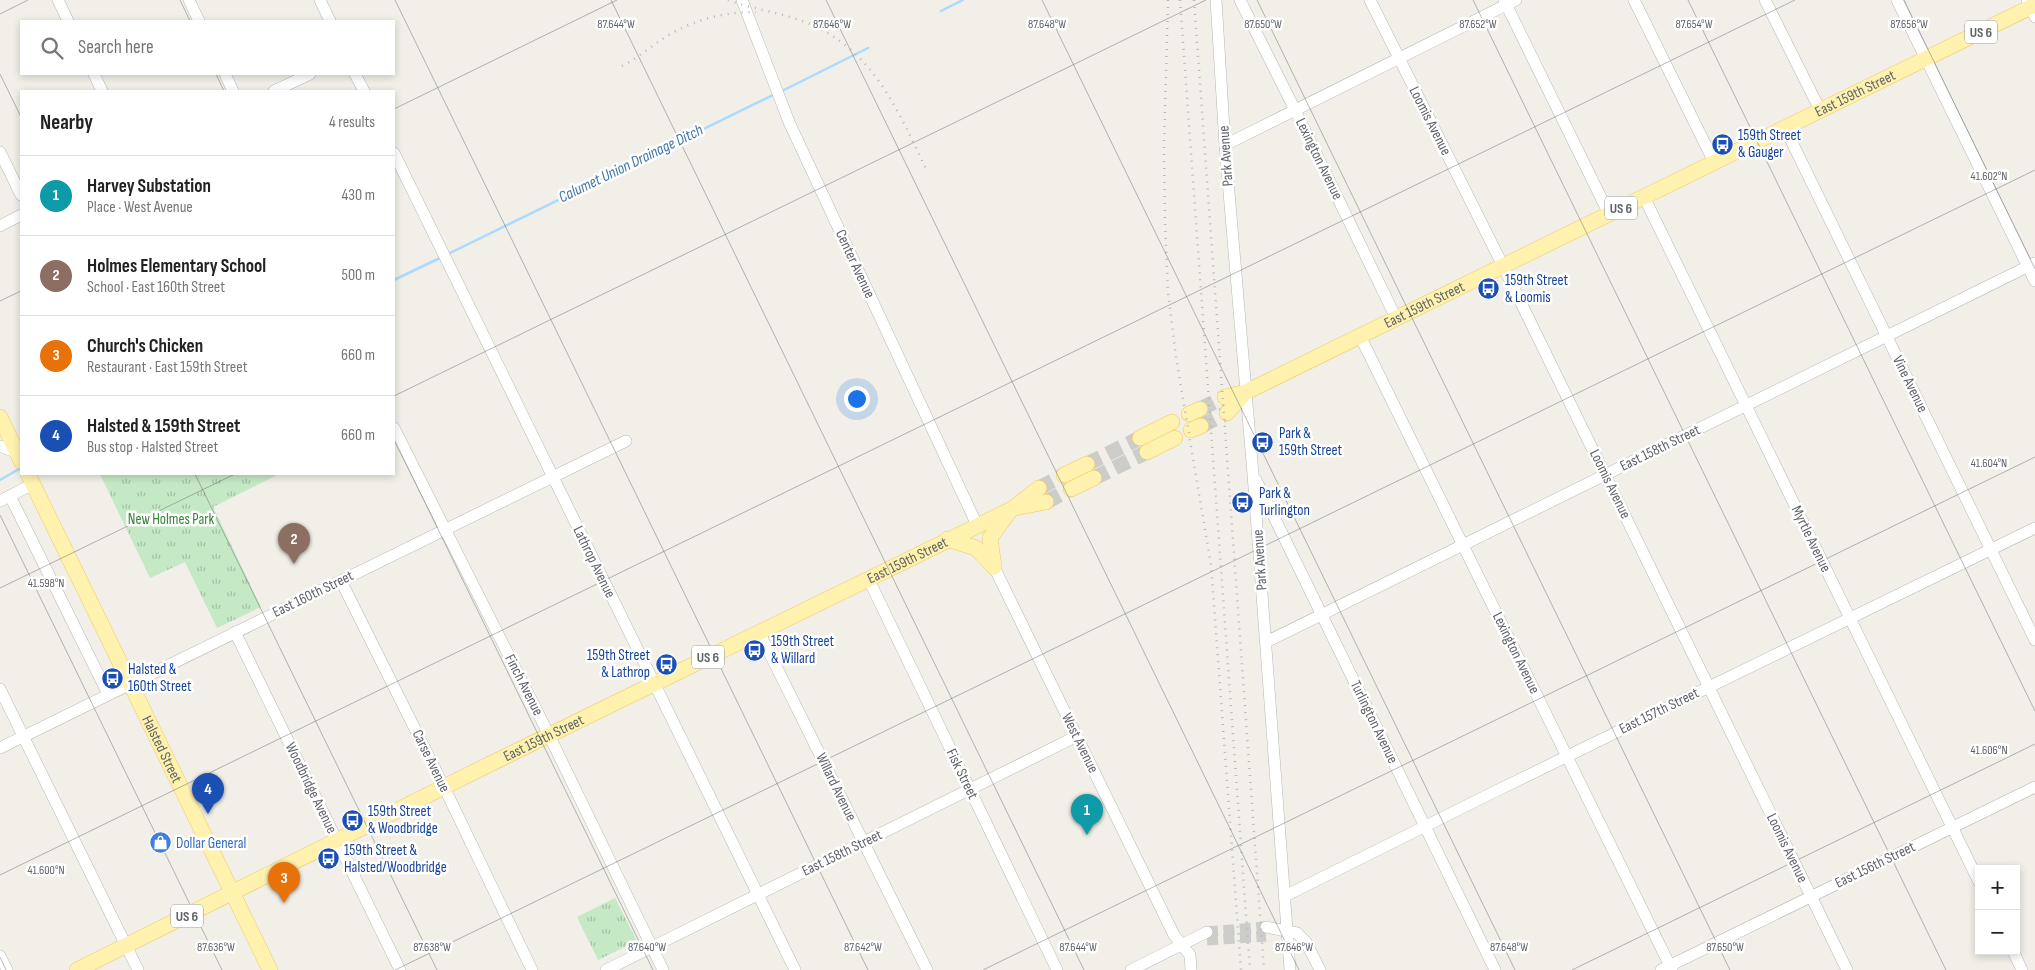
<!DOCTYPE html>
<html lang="en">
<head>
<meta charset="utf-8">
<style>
	body { margin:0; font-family:"Sofia Sans Condensed",sans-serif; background:#f2f2f2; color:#222 }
	.controls { position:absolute; right:15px; bottom:15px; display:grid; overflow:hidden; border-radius:0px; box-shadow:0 2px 8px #0003 }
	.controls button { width:45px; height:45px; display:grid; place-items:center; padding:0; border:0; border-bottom:1px solid #e0e0e0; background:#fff; color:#222; font:25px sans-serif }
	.you { position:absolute; left:856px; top:398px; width:18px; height:18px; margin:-12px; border:4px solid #fff; border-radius:50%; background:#1a73e8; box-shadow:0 0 0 8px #1a73e833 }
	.badge { display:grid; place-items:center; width:32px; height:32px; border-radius:50%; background:#ea4335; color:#fff; font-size:16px; font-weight:700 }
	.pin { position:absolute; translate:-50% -41px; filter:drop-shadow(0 1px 2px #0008) }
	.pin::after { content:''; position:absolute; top:26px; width:18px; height:15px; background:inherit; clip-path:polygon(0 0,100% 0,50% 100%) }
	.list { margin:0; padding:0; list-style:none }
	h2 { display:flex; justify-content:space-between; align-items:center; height:65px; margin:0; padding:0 20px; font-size:21px }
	h2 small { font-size:16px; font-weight:400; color:#767676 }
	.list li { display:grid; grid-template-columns:32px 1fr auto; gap:15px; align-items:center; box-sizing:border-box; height:80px; padding:0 20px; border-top:1px solid #e0e0e0 }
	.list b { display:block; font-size:19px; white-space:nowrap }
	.list p { margin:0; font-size:16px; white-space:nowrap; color:#767676 }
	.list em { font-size:16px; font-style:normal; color:#767676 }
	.icon { flex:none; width:28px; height:28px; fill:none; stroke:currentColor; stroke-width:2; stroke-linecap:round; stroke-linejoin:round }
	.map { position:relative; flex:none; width:2035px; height:970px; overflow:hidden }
	.search { position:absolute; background:#fff; box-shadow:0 2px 8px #0003; left:20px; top:20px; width:375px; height:55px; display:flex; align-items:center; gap:12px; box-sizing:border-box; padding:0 18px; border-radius:0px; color:#767676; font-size:19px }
	.panel { position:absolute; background:#fff; box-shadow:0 2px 8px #0003; left:20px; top:90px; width:375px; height:385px; border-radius:0px }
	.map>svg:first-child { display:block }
	.park { fill:url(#park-tufts) }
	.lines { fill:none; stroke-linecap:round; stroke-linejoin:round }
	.stream { stroke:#aadaff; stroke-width:2.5 }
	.minor-tunnel { stroke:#ccccc8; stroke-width:11; stroke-dasharray:11 5.5; stroke-linecap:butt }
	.major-tunnel { stroke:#ccccc8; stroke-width:15; stroke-dasharray:15 8; stroke-linecap:butt }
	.minor-casing { stroke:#b5b8bc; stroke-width:12 }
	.major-casing { stroke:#f2c960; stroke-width:16 }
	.minor { stroke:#fff; stroke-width:11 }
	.major { stroke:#fff2af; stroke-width:15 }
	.rail { stroke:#b6b7b8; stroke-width:2.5; stroke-dasharray:1 6; stroke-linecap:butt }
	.ticks { fill:none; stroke:#5f6368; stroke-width:1; stroke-opacity:0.45 }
	.labels { text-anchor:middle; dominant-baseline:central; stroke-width:5; stroke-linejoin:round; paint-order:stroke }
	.shield { fill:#fff; stroke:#8f9295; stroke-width:1 }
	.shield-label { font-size:14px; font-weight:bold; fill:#5f6368 }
	.street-label { font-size:15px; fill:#5f6368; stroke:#fff }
	.transit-label { font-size:15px; fill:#164399; stroke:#fff; text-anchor:start }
	.park-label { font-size:15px; fill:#348238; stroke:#fff }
	.shop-label { font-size:15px; fill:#366cbe; stroke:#fff; text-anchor:start }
	.water-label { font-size:16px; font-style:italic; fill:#4174aa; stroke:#fff }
	.ticks-label { font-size:12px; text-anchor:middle; fill:#5f6368; stroke:#fff; stroke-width:5; stroke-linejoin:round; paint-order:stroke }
</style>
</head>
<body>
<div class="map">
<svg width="2035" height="970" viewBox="0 0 2035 970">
	<defs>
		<pattern id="park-tufts" width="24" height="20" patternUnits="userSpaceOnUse" patternTransform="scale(1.25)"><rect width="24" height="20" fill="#c5e8c5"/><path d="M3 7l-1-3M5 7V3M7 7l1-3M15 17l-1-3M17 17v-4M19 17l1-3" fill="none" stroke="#a3c0a4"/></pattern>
	</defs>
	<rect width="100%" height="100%" fill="#f1efe8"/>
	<g class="park">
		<path d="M100 474H279L213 507 261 607 217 628 185 562 150 578Z"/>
		<path d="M615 898 637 941 598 960 577 917Z"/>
	</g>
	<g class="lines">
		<g class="stream">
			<path d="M941 11 963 0"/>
			<path d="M780 92 868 48"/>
			<path d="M448 254 775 94"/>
			<path d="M394 280 440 258"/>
			<path d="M0 480 21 468"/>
		</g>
		<g class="minor-tunnel">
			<path d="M1207 932 1266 927"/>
			<path d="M1207 940 1266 936"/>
		</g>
		<g class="major-tunnel">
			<path d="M1200 409 1225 397"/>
			<path d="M1201 426 1227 413"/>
			<path d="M1087 464 1140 438"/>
			<path d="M1094 478 1147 452"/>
			<path d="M1039 488 1064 475"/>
			<path d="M1046 502 1071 489"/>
		</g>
		<defs>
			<g id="minor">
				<path d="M58 0 68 21"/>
				<path d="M189 0 199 21"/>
				<path d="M320 0 330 21"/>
				<path d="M742 0 789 122 977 525"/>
				<path d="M1216 0 1225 145 1253 474 1290 970"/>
				<path d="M1240 0 1295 110 1396 318"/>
				<path d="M1370 0 1503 266 1847 970"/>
				<path d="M1504 0 1609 214"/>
				<path d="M1634 0 1714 162"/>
				<path d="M1765 0 1820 110"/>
				<path d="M1897 0 2035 281"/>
				<path d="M2027 0 2035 17"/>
				<path d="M94 74 102 91"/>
				<path d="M225 74 233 91"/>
				<path d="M355 74 364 91"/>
				<path d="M274 91 310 74"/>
				<path d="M1785 128 2035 640"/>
				<path d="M1225 145 1516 0"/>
				<path d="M0 152 21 195"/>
				<path d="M394 153 795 970"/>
				<path d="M1644 197 1979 882"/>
				<path d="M0 226 21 215"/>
				<path d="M1360 336 1672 970"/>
				<path d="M394 428 549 735 663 970"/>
				<path d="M0 446 18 453"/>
				<path d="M1256 480 1495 970"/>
				<path d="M10 496 108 694"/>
				<path d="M0 501 33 484"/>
				<path d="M994 567 1174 935 1190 955 1191 970"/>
				<path d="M868 578 1057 970"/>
				<path d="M341 581 444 787 532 970"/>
				<path d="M235 632 400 970"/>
				<path d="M759 632 927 970"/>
				<path d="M1266 642 2035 263"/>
				<path d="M0 689 138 970"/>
				<path d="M0 748 626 441"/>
				<path d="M1285 896 1496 791 2035 528"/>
				<path d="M1266 927 1297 933 1306 942 1320 970"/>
				<path d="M2013 951 2022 970"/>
				<path d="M0 956 7 970"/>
				<path d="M606 970 1077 736"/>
				<path d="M1131 970 1207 932"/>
				<path d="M1661 970 2035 787"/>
			</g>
			<g id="major">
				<path id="s1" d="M1225 397 1246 392 2035 5"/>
				<path d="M1227 413 1246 392"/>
				<path d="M1189 414 1200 409"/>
				<path d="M0 417 21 461"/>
				<path d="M1191 430 1201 426"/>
				<path d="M1140 438 1172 422"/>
				<path d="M1147 452 1175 438"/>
				<path id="s2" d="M28 474 270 970"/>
				<path d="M1064 475 1087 464"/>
				<path d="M1071 489 1094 478"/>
				<path d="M1015 508 1046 502"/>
				<path d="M947 539 976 548 994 567"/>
				<path d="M994 567 990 538 1009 512"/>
				<path id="s3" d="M77 970 486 766 1012 509 1039 488"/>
			</g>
		</defs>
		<use href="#minor" class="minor-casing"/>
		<use href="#major" class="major-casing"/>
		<use href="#minor" class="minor"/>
		<use href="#major" class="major"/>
		<g class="rail">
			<path d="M728 0C752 9 778 12 802 21 871 46 897 108 926 169"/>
			<path d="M1168 0 1164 147 1165 222 1168 292 1176 357 1211 565 1241 970"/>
			<path d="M1180 0 1250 970"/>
			<path d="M1194 0 1264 970"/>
			<path d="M622 66C638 58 650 47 664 38 692 20 723 12 756 12"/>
		</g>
	</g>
	<path class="ticks" d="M180 0 190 21M395 0 868 970M611 0 1084 970M826 0 1299 970M1042 0 1515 970M1257 0 1730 970M1473 0 1946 970M1688 0 2035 711M1904 0 2035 269M0 14 28 0M0 74 21 117M216 74 224 91M394 109 617 0M0 301 21 291M394 396 1206 0M394 439 653 970M195 474 437 970M0 515 222 970M0 588 235 474M0 875 1795 0M0 957 6 970M395 970 2035 170M983 970 2035 457M1572 970 2035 744"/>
	<defs>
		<symbol id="bus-disc" viewBox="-11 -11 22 22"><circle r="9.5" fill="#1a4fb4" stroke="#fff"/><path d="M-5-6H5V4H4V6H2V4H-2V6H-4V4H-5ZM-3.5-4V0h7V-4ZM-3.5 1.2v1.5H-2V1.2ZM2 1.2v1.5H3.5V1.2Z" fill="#fff"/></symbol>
		<symbol id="shop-disc" viewBox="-11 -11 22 22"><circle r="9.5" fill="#3f7fe0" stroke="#fff"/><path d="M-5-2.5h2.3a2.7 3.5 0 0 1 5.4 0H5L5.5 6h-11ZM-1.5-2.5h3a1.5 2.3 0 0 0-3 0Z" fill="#fff"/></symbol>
	</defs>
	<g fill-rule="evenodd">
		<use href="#bus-disc" x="1710" y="132" width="25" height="25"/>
		<use href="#bus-disc" x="1476" y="276" width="25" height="25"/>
		<use href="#bus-disc" x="1250" y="430" width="25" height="25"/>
		<use href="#bus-disc" x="1230" y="490" width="25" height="25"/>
		<use href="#bus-disc" x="742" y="638" width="25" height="25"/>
		<use href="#bus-disc" x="654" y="652" width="25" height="25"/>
		<use href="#bus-disc" x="100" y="666" width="25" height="25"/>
		<use href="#bus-disc" x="340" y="808" width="25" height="25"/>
		<use href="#shop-disc" x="148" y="830" width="25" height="25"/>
		<use href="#bus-disc" x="316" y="846" width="25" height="25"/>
	</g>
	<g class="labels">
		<g class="shield">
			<rect x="1965" y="20.5" width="32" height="23" rx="4"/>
			<rect x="1605" y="196.5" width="32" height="23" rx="4"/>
			<rect x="692" y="645.5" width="32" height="23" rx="4"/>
			<rect x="171" y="904.5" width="32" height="23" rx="4"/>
		</g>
		<g class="shield-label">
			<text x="1981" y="32">US 6</text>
			<text x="1621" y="208">US 6</text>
			<text x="708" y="657">US 6</text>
			<text x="187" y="916">US 6</text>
		</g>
		<g class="street-label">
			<text stroke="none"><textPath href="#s1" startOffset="700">East 159th Street</textPath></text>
			<text transform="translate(1430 121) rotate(63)">Loomis Avenue</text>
			<text transform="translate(1226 156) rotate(-94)">Park Avenue</text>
			<text transform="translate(1319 159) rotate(64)">Lexington Avenue</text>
			<text transform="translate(855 264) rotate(65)">Center Avenue</text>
			<text stroke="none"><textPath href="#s1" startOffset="220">East 159th Street</textPath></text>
			<text transform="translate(1910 384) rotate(64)">Vine Avenue</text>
			<text transform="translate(1660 448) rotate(-26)">East 158th Street</text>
			<text transform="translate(1610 484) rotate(64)">Loomis Avenue</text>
			<text transform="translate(1811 539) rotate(64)">Myrtle Avenue</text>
			<text stroke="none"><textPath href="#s3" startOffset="926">East 159th Street</textPath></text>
			<text transform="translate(1260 560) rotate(-94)">Park Avenue</text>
			<text transform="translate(594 562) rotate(64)">Lathrop Avenue</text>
			<text transform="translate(313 594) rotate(-26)">East 160th Street</text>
			<text transform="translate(1516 653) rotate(64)">Lexington Avenue</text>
			<text transform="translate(524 685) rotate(63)">Finch Avenue</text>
			<text transform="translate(1659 711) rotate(-26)">East 157th Street</text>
			<text transform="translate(1374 722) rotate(64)">Turlington Avenue</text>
			<text stroke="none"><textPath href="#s3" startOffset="521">East 159th Street</textPath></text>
			<text transform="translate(1080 743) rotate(64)">West Avenue</text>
			<text stroke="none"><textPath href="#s2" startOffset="306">Halsted Street</textPath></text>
			<text transform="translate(431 761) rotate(64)">Carse Avenue</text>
			<text transform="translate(962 774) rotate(64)">Fisk Street</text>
			<text transform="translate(836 787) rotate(64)">Willard Avenue</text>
			<text transform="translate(311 788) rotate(64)">Woodbridge Avenue</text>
			<text transform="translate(1787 848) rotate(64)">Loomis Avenue</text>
			<text transform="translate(842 853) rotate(-26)">East 158th Street</text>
			<text transform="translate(1875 865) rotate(-26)">East 156th Street</text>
		</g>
		<g class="transit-label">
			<text x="1738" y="135">159th Street<tspan x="1738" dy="17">&amp; Gauger</tspan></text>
			<text x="1505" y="280">159th Street<tspan x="1505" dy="17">&amp; Loomis</tspan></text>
			<text x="1279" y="433">Park &amp;<tspan x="1279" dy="17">159th Street</tspan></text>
			<text x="1259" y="493">Park &amp;<tspan x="1259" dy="17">Turlington</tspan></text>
			<text x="771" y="641">159th Street<tspan x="771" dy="17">&amp; Willard</tspan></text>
			<text x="650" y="655" text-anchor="end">159th Street<tspan x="650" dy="17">&amp; Lathrop</tspan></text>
			<text x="128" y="669">Halsted &amp;<tspan x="128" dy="17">160th Street</tspan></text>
			<text x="368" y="811">159th Street<tspan x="368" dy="17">&amp; Woodbridge</tspan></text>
			<text x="344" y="850">159th Street &amp;<tspan x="344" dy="17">Halsted/Woodbridge</tspan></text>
		</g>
		<g class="park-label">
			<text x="171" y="519">New Holmes Park</text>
		</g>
		<g class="shop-label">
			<text x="176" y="843">Dollar General</text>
		</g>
		<g class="water-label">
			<text transform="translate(631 164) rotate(-26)">Calumet Union Drainage Ditch</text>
		</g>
	</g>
	<g class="ticks-label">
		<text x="616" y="28">87.644°W</text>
		<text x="832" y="28">87.646°W</text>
		<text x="1047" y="28">87.648°W</text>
		<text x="1263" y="28">87.650°W</text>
		<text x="1478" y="28">87.652°W</text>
		<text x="1694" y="28">87.654°W</text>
		<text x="1909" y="28">87.656°W</text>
		<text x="1989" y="180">41.602°N</text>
		<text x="1989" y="467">41.604°N</text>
		<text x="46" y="587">41.598°N</text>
		<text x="1989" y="754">41.606°N</text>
		<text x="46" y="874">41.600°N</text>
		<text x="216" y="951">87.636°W</text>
		<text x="432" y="951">87.638°W</text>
		<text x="647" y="951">87.640°W</text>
		<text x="863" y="951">87.642°W</text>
		<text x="1078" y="951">87.644°W</text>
		<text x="1294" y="951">87.646°W</text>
		<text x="1509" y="951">87.648°W</text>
		<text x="1725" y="951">87.650°W</text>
	</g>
</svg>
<div class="controls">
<button>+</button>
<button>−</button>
</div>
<div class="you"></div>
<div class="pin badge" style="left:1087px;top:835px;background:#0f9aa8">1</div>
<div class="pin badge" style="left:294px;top:564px;background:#8d6e63">2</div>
<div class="pin badge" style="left:284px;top:903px;background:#e8710a">3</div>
<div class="pin badge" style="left:208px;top:814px;background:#1a4fb4">4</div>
<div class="search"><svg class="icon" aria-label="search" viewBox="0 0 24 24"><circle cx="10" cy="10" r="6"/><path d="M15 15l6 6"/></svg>Search here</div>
<section class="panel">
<h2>Nearby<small>4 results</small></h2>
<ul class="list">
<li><span class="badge" style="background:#0f9aa8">1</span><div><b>Harvey Substation</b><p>Place · West Avenue</p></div><em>430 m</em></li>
<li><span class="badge" style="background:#8d6e63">2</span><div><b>Holmes Elementary School</b><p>School · East 160th Street</p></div><em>500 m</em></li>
<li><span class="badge" style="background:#e8710a">3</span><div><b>Church's Chicken</b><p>Restaurant · East 159th Street</p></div><em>660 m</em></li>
<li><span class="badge" style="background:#1a4fb4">4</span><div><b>Halsted &amp; 159th Street</b><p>Bus stop · Halsted Street</p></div><em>660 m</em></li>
</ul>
</section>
</div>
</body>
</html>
